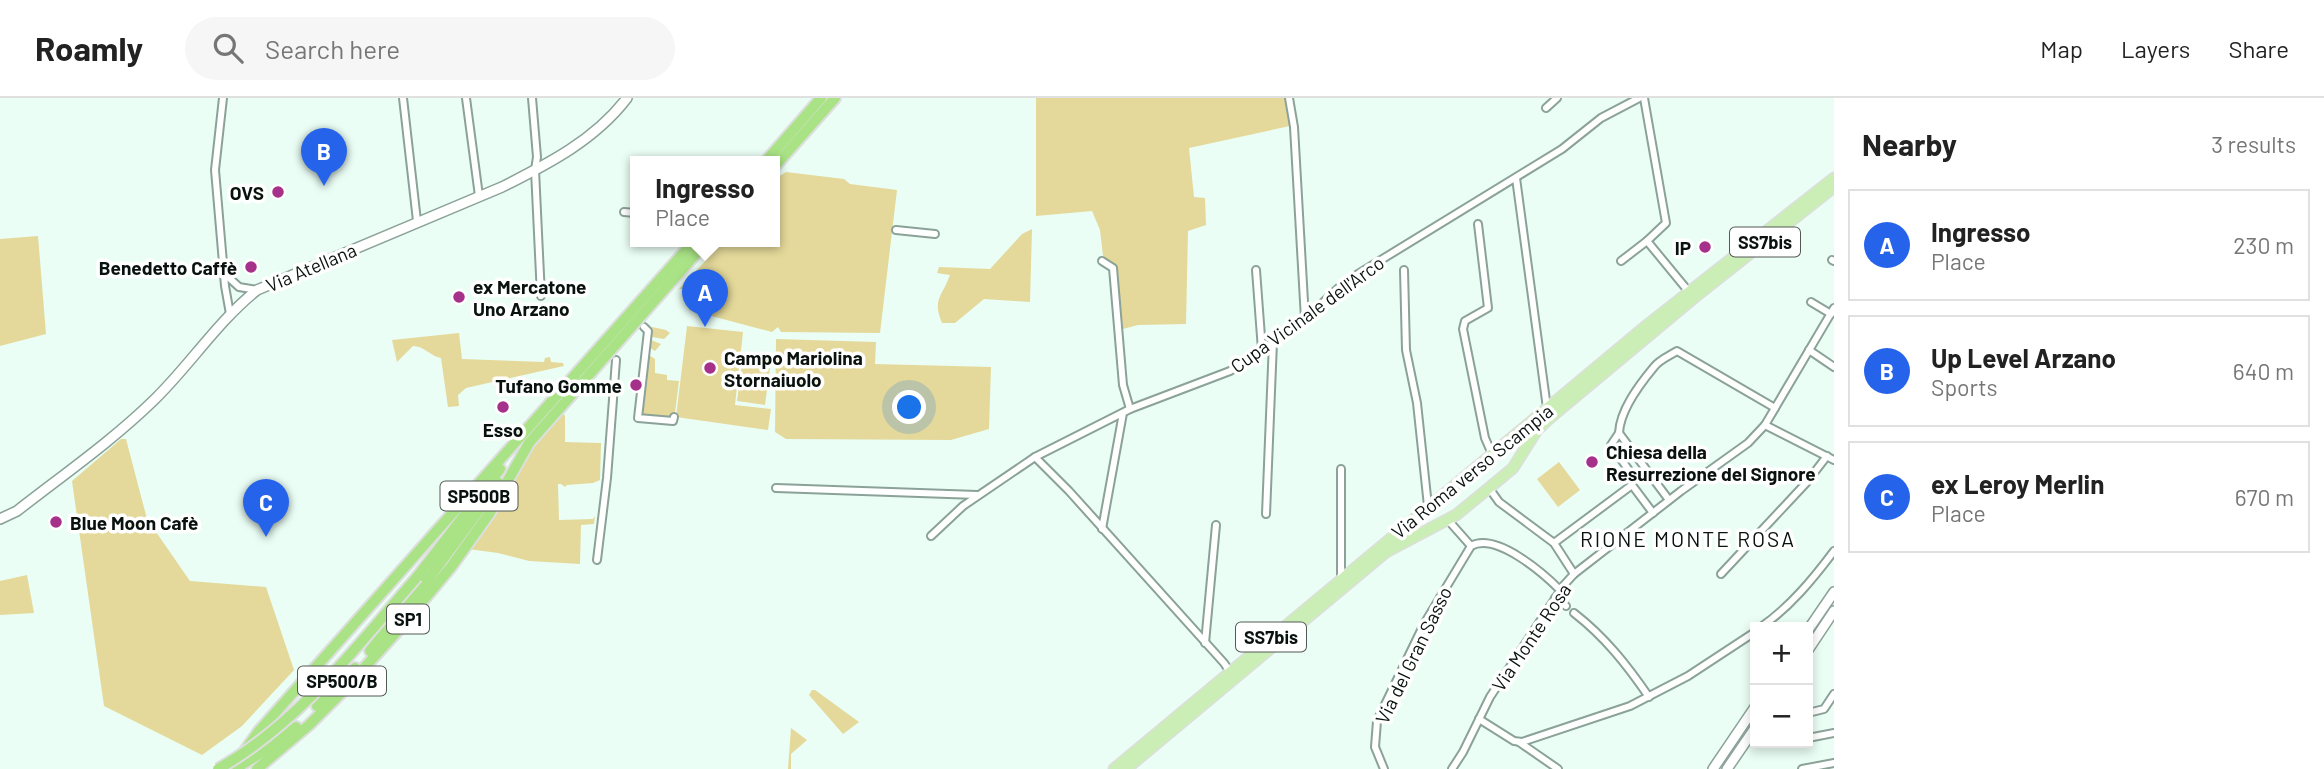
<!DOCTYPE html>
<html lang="en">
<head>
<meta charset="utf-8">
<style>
	body { margin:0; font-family:Barlow,sans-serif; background:#f6f6f6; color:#222 }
	.controls { position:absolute; right:21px; bottom:21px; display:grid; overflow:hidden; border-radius:0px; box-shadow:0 4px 10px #0003 }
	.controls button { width:63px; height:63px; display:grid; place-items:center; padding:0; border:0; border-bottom:2px solid #e0e0e0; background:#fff; color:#222; font:35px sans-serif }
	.you { position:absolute; left:910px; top:310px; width:24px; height:24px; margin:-18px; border:5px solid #fff; border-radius:50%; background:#1a73e8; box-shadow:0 0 0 10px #1a73e833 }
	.badge { display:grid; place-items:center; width:46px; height:46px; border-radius:50%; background:#2563eb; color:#fff; font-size:23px; font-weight:700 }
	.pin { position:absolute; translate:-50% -58px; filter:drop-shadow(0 2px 4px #0008) }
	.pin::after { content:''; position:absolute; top:37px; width:24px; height:21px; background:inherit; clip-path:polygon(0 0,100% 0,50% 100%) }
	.popup { position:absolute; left:630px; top:58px; width:150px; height:91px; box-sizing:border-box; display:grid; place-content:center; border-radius:0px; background:#fff; filter:drop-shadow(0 2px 5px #0005); font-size:23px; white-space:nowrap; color:#767676 }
	.popup b { font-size:26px; color:#222 }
	.popup::after { content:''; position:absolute; left:50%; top:100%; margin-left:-14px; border:14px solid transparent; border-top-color:#fff }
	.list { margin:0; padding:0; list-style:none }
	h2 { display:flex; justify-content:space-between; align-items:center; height:91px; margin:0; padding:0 28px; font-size:30px }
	h2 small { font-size:23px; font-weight:400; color:#767676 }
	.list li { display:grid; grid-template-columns:46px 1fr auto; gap:21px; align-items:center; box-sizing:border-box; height:112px; margin:0 14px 14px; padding:0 14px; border:2px solid #e0e0e0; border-radius:0px }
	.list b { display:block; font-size:26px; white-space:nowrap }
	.list p { margin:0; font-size:23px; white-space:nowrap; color:#767676 }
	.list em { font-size:23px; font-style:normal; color:#767676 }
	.icon { flex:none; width:38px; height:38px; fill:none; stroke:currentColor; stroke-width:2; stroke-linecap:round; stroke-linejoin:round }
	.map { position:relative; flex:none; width:1834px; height:671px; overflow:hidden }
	header { display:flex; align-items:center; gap:42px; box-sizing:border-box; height:98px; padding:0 35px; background:#fff; border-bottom:2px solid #e0e0e0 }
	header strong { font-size:33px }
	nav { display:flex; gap:38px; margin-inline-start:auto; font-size:24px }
	.search { width:490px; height:63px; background:#f6f6f6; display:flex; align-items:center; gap:18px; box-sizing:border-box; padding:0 24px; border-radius:38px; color:#767676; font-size:26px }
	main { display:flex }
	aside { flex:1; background:#fff }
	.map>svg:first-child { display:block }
	.green { fill:#e4d99a }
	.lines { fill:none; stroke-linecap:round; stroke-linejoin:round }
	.street-casing { stroke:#8ba298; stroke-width:10 }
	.secondary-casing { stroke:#8ba298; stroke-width:12 }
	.primary-casing { stroke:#dddedd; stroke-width:13 }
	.highway-casing { stroke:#dddedd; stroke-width:14 }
	.street { stroke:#fff; stroke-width:6 }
	.secondary { stroke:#fff; stroke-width:9 }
	.primary { stroke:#cbeeb6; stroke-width:10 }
	.highway { stroke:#a9e385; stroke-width:10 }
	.highway-bridge-casing { stroke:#dddedd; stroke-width:14; stroke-linecap:butt }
	.highway-bridge { stroke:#a9e385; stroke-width:10 }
	.poi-dot { fill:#a6318a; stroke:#fff; stroke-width:2.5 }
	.labels { text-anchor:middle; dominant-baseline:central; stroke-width:7; stroke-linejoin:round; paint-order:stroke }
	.shield { fill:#fff; stroke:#535956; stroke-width:2 }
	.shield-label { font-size:18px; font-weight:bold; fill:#09120e }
	.poi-label { font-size:19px; font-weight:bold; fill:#09120e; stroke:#fff; text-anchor:end }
	.street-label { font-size:19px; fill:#09120e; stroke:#fff }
	.neighbourhood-label { font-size:21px; letter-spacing:2px; fill:#09120e; stroke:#fff }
</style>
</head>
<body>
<header>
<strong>Roamly</strong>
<div class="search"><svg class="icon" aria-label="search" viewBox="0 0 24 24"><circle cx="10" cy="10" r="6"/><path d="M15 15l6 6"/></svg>Search here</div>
<nav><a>Map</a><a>Layers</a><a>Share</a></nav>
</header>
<main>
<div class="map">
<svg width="1834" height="671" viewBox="0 0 1834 671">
	<rect width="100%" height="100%" fill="#eafef5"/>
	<g class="green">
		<path d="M1036 0H1286L1290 28 1189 50 1194 99 1205 100 1206 127 1188 133 1186 226 1138 227 1123 231 1116 169 1103 158 1100 132 1092 113 1036 118Z"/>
		<path d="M786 74 844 81 850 86 897 92 880 235 781 234 778 229 772 234 689 212 690 192 679 191 724 143H775V81Z"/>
		<path d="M1032 131 1030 204 984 201 955 225H942C932 201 942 199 950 177L937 175 939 169 990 171 1022 136Z"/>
		<path d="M38 138 46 236 0 248V141Z"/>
		<path d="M687 228 743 234 735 307 771 311 768 332 676 319Z"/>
		<path d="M652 229 666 232 670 235 664 241 652 239 651 242 661 246 655 253 647 248 649 232Z"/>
		<path d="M459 235 462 261 544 264 545 260 550 259 551 264 563 265 564 268 466 290 458 297 459 308 448 309 441 260C430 258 424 248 413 248L397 264 392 242Z"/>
		<path d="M776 241 876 244 875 266 991 269 989 331 951 342 786 341 775 334Z"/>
		<path d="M646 255 655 261V275L667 277V282L679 283 675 315H672V322L641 317Z"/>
		<path d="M743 259 771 262 765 307 737 303Z"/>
		<path d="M562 314 565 318V344L601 345 600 382 593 385 567 387 565 389 561 386H558L559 422 593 421 595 418 594 426 581 427 580 466 529 463 498 455 468 451 535 346Z"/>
		<path d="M121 341H126L147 421 190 483 266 489 294 572 242 628 202 657 104 608 72 383Z"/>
		<path d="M1559 364 1580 392 1558 409 1537 381Z"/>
		<path d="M27 477 34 515 0 517V483Z"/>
		<path d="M812 592H815L859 624 843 636 809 597Z"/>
		<path d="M791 630 807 642 791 656V671H788Z"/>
	</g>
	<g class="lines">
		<defs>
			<g id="street">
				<path d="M223 0 215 72 225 188 230 216"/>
				<path d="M403 0 417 123"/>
				<path d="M466 0 479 98"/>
				<path d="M532 0 537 59 535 72 541 198"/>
				<path d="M1289 0 1294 29 1305 221"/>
				<path d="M1644 0 1666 125 1647 143 1689 194"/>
				<path d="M1546 10 1557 0"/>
				<path d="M1516 80 1547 310"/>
				<path d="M624 114 635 115"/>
				<path d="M1478 126 1488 210 1465 223 1463 231 1485 340 1492 356"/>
				<path d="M896 132 935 136"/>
				<path d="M1832 162 1834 163"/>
				<path d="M1102 163 1113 170 1123 287 1130 311"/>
				<path d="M1621 163 1647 143"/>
				<path d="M1256 172 1262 252"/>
				<path d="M1404 172 1406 252 1417 305 1428 408"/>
				<path d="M226 177 239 189 257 192"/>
				<path d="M1811 204 1831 216"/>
				<path d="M644 229 648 233 638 320 673 323 674 319"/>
				<path d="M1809 252 1834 269"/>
				<path d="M1765 327 1834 362"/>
				<path d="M1619 335C1620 312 1639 287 1654 269 1659 262 1669 258 1677 253L1775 310"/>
				<path d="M1035 359 1069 393 1224 565 1230 574"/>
				<path d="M1341 371V481"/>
				<path d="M776 390 977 397"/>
				<path d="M1489 390 1499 404 1554 445 1574 476"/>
				<path d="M1653 415 1632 387 1633 378 1611 347 1619 335 1669 402"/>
				<path d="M1266 416 1273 244"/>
				<path d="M1448 422 1471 448"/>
				<path d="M1102 431 1123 315"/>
				<path d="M931 438 963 408 1035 359 1130 311 1230 273 1300 226 1345 184 1562 51 1601 20 1639 0"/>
				<path d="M1554 445 1632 387"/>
				<path d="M1471 448C1496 434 1543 475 1560 492"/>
				<path d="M597 462 607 380 616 262"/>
				<path d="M1721 476 1807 384 1827 358"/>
				<path d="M1555 500 1566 508"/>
				<path d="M1574 515C1605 539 1627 567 1649 599"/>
				<path d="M1761 529C1790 509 1813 481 1834 453"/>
				<path d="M1205 545 1216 427"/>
				<path d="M1808 615 1824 611 1834 596"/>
				<path d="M1479 621 1514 643 1522 644 1630 608 1688 578 1755 534"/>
				<path d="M1808 640 1834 635"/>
				<path d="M1519 644 1558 671"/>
				<path d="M1384 671 1375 649 1377 623 1424 526 1471 448"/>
				<path d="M1452 671 1463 654 1490 599 1564 487 1574 476 1681 393 1748 345 1765 327 1834 210"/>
				<path d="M1802 671 1834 665"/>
			</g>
			<g id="secondary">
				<path d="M0 421 17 413C63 377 112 343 154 302 190 267 217 224 257 192L502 89C548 66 595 42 627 0"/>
				<path d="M1808 532 1834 494"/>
				<path d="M1808 552 1834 513"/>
				<path d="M1713 671 1755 609"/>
				<path d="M1727 671 1755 630"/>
			</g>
			<g id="primary">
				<path d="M1114 671 1646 228 1834 80"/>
				<path d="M1126 671 1386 454 1456 417 1489 390 1513 370 1537 332 1551 319 1695 199 1834 89"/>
			</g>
			<g id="highway">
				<path d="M766 63 821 0"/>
				<path d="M775 68 835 0"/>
				<path d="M417 479 500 371"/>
				<path d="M370 553 432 476 499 385"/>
				<path d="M317 608 355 570"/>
				<path d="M232 671 259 633 694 143"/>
				<path d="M235 671 262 654 296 629"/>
				<path d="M257 671 309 627 346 590 402 528 451 469 489 416 529 345 707 143"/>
			</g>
		</defs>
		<use href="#street" class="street-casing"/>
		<use href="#secondary" class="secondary-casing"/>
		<use href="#primary" class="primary-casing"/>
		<use href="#highway" class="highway-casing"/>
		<use href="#street" class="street"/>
		<use href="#secondary" class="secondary"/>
		<use href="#primary" class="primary"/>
		<use href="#highway" class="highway"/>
		<defs>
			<path id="highway-bridge" d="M218 671C299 625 357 548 417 479"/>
		</defs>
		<use href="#highway-bridge" class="highway-bridge-casing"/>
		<use href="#highway-bridge" class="highway-bridge"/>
	</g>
	<g class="poi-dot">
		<circle cx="278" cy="94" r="7"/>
		<circle cx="1705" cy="149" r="7"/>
		<circle cx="251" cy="169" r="7"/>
		<circle cx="459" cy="199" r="7"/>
		<circle cx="710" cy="270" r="7"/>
		<circle cx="636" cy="287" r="7"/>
		<circle cx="503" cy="309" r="7"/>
		<circle cx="1592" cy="364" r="7"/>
		<circle cx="56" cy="424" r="7"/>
	</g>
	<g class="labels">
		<g class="shield">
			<rect x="1730" y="129.5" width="70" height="29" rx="5"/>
			<rect x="440.5" y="383.5" width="77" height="29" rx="5"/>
			<rect x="387" y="506.5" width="42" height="29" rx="5"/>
			<rect x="1236" y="524.5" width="70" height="29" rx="5"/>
			<rect x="298" y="568.5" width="88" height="29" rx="5"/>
		</g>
		<g class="shield-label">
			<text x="1765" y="144">SS7bis</text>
			<text x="479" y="398">SP500B</text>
			<text x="408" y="521">SP1</text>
			<text x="1271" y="539">SS7bis</text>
			<text x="342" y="583">SP500/B</text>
		</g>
		<g class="poi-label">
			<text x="264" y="94">OVS</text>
			<text x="1691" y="149">IP</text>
			<text x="237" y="169">Benedetto Caffè</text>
			<text x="473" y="188" text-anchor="start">ex Mercatone<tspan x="473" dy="22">Uno Arzano</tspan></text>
			<text x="724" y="259" text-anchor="start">Campo Mariolina<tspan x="724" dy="22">Stornaiuolo</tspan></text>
			<text x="622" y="287">Tufano Gomme</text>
			<text x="503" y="331" text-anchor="middle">Esso</text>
			<text x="1606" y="353" text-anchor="start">Chiesa della<tspan x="1606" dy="22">Resurrezione del Signore</tspan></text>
			<text x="70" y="424" text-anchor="start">Blue Moon Cafè</text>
		</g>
		<g class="street-label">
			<text transform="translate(311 169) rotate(-23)">Via Atellana</text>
			<text transform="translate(1307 216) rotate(-36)">Cupa Vicinale dell'Arco</text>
			<text transform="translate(1472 373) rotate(-39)">Via Roma verso Scampia</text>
			<text transform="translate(1531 539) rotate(-56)">Via Monte Rosa</text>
			<text transform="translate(1413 557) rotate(-64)">Via del Gran Sasso</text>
		</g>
		<g class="neighbourhood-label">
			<text x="1688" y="440">RIONE MONTE ROSA</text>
		</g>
	</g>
</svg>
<div class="controls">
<button>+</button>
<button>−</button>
</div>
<div class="you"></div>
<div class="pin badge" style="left:705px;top:229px">A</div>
<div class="popup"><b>Ingresso</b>Place</div>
<div class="pin badge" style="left:324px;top:88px">B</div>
<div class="pin badge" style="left:266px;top:439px">C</div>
</div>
<aside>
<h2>Nearby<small>3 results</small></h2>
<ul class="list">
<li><span class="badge">A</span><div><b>Ingresso</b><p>Place</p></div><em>230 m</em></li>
<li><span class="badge">B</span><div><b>Up Level Arzano</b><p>Sports</p></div><em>640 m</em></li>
<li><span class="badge">C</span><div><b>ex Leroy Merlin</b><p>Place</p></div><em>670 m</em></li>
</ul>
</aside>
</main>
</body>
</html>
